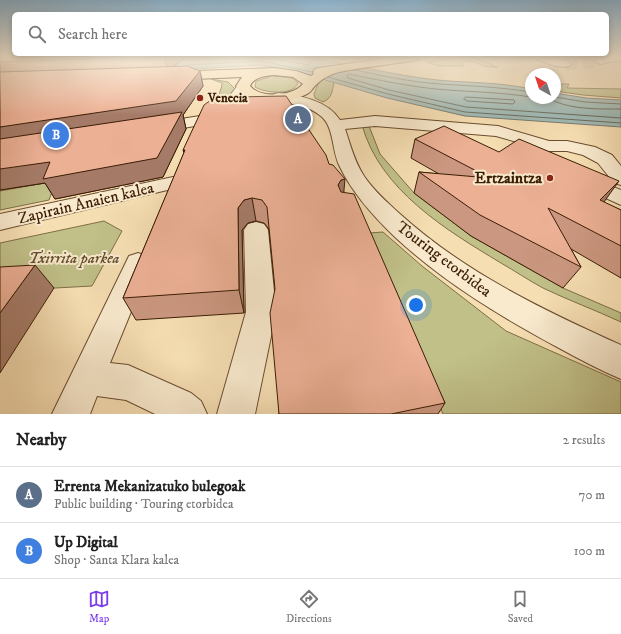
<!DOCTYPE html>
<html lang="en">
<head>
<meta charset="utf-8">
<style>
	body { margin:0; font-family:"IM FELL DW Pica",serif; background:#f2f2f2; color:#222 }
	.compass { position:absolute; left:525px; top:68px; width:36px; height:36px; border-radius:50%; background:#fff; box-shadow:0 2px 6px #0003; rotate:321deg }
	.you { position:absolute; left:416px; top:305px; width:14px; height:14px; margin:-10px; border:3px solid #fff; border-radius:50%; background:#1a73e8; box-shadow:0 0 0 6px #1a73e833 }
	.badge { display:grid; place-items:center; width:26px; height:26px; border-radius:50%; background:#7c3aed; color:#fff; font-size:13px; font-weight:700 }
	.pin { position:absolute; translate:-50% -50%; border:2px solid #fff; box-shadow:0 1px 4px #0006 }
	.list { margin:0; padding:0; list-style:none }
	h2 { display:flex; justify-content:space-between; align-items:center; height:52px; margin:0; padding:0 16px; font-size:17px }
	h2 small { font-size:13px; font-weight:400; color:#767676 }
	.list li { display:grid; grid-template-columns:26px 1fr auto; gap:12px; align-items:center; box-sizing:border-box; height:56px; padding:0 16px; border-top:1px solid #e0e0e0 }
	.list b { display:block; font-size:15px; white-space:nowrap }
	.list p { margin:0; font-size:13px; white-space:nowrap; color:#767676 }
	.list em { font-size:13px; font-style:normal; color:#767676 }
	.icon { flex:none; width:22px; height:22px; fill:none; stroke:currentColor; stroke-width:2; stroke-linecap:round; stroke-linejoin:round }
	.map { position:relative; flex:none; width:621px; height:414px; overflow:hidden }
	.search { position:absolute; background:#fff; box-shadow:0 2px 6px #0003; left:12px; right:12px; top:12px; height:44px; display:flex; align-items:center; gap:10px; box-sizing:border-box; padding:0 14px; border-radius:6px; color:#767676; font-size:15px }
	.sheet { height:164px; background:#fff }
	nav { display:flex; justify-content:space-around; align-items:center; box-sizing:border-box; height:56px; border-top:1px solid #e0e0e0; background:#fff; font-size:11px; color:#767676 }
	nav a { display:grid; justify-items:center; gap:2px }
	nav .on { color:#7c3aed }
	.map>svg:first-child { display:block }
	.green { fill:#c1c089; stroke:#7e6e46 }
	.water { fill:#a0bab6; stroke:#787b6f }
	.lines { fill:none; stroke-linecap:round; stroke-linejoin:round }
	.shore { stroke:#6e6c5d; stroke-width:1 }
	.minor-tunnel { stroke:#d1b790; stroke-width:12; stroke-dasharray:12 6; stroke-linecap:butt }
	.minor-casing { stroke:#6a4d30; stroke-width:2 }
	.major-casing { stroke:#3b1d04; stroke-width:2 }
	.minor { fill:#f9eace; fill-rule:evenodd }
	.major { fill:#f6deb3; fill-rule:evenodd }
	.wall { fill:#cb9780; stroke:#3b1d04 }
	.shaded-wall { fill:#a57b68; stroke:#3b1d04 }
	.building { fill:#ecb095; stroke:#3b1d04 }
	.poi-dot { fill:#8f2418; stroke:#f9eace; stroke-width:1.5 }
	.labels { text-anchor:middle; dominant-baseline:central; stroke-width:4; stroke-linejoin:round; paint-order:stroke }
	.far-poi-label { font-size:13px; font-weight:bold; fill:#3b1d04; stroke:#f9eace; text-anchor:start }
	.poi-label { font-size:16px; font-weight:bold; fill:#3b1d04; stroke:#f9eace; text-anchor:end }
	.street-label { font-size:16px; fill:#3b1d04; stroke:#f9eace }
	.park-label { font-size:16px; font-style:italic; fill:#634e2c; stroke:#f9eace }
</style>
</head>
<body>
<div class="map">
<svg width="621" height="414" viewBox="0 0 621 414">
	<rect width="100%" height="100%" fill="#f6deb3"/>
	<filter id="stains"><feTurbulence type="fractalNoise" baseFrequency=".005" numOctaves="4"/><feColorMatrix values="0 0 0 0 .2 0 0 0 0 .09 0 0 0 0 .02 0 0 0 .5 -.17"/></filter>
	<radialGradient id="worn" r=".72"><stop offset=".6" stop-color="#630" stop-opacity="0"/><stop offset="1" stop-color="#630" stop-opacity=".3"/></radialGradient>
	<g class="green">
		<path d="M463 57H481L476 58 497 67C494 67 490 67 487 67 478 64 473 60 463 62V66H439L427 62Z"/>
		<path d="M272 76 292 78 298 83C293 96 265 93 255 87L256 81Z"/>
		<path d="M325 78 334 83C332 92 332 98 323 102L315 98 314 94 318 84Z"/>
		<path d="M211 79 228 82 235 89 233 93 224 100 221 99 219 95 222 85V83Z"/>
		<path d="M555 84H569L567 88 621 89V98L583 95 555 91Z"/>
		<path d="M362 125 369 126 380 154 414 193 471 236 563 288 621 313V322C595 310 568 300 543 288 528 280 515 271 501 263 446 230 380 190 362 125Z"/>
		<path d="M56 181 49 200 0 210V191Z"/>
		<path d="M104 221 122 231 92 286 0 291V243Z"/>
		<path d="M383 232 422 266 506 331 621 382V414H443L369 233Z"/>
	</g>
	<path class="water" d="M0 57H305C350 64 393 75 437 80 469 83 500 82 531 89V98H555V93L586 98 621 100V127L465 116 387 98 305 74 261 65 178 70Z"/>
	<g class="lines">
		<g class="shore">
			<path d="M266 57 308 65 310 64 309 57"/>
			<path d="M184 60 245 57"/>
			<path d="M188 65 261 61 312 72"/>
			<path d="M355 70C383 76 411 82 440 84 470 86 501 87 531 92"/>
			<path d="M328 77 388 94 465 112 621 123"/>
			<path d="M466 97 514 100 515 102 513 104 467 101 464 99Z"/>
			<path d="M531 97C500 92 468 92 436 89 407 86 378 80 349 74L347 76 348 78 389 90 466 107 621 118"/>
			<path d="M555 97 585 102 621 104"/>
			<path d="M548 98C568 110 599 109 621 109"/>
		</g>
		<path class="minor-tunnel" d="M565 64 600 61"/>
		<defs>
			<g id="minor">
				<path d="M536 57H552L569 62 571 64 569 66C558 69 547 63 537 59Z"/>
				<path d="M603 57H621V60L600 64 594 61 596 59Z"/>
				<path d="M243 84 248 85 250 88C246 93 243 99 238 103 231 110 216 117 207 115L205 112 207 109 228 98 238 85Z"/>
				<path d="M279 93C301 96 327 100 340 120L375 116 498 126 549 141H567L595 147 612 155 621 166V185L614 183 598 163 583 155 567 151H548L496 136 375 126 345 129C351 146 354 161 364 176 374 191 387 202 400 214 464 272 543 310 621 345V379C600 370 579 359 559 348 501 317 445 283 396 238 374 217 352 193 339 165 332 150 334 128 322 117 309 105 290 104 274 100L272 97 274 94Z"/>
				<path d="M200 116 206 118 208 121 206 124 155 133 149 131 147 128 149 125 155 123Z"/>
				<path d="M173 177 180 179 183 183 180 187 0 230V214Z"/>
				<path d="M595 180 621 190V205L588 190 585 186 588 182Z"/>
				<path d="M256 222 264 224 268 230 276 312 255 414H217L246 312 244 230 248 224Z"/>
				<path d="M138 253 147 256 151 263 110 363 128 365 191 393 201 401 207 414H155L126 400 97 396 90 414H52L129 256Z"/>
			</g>
			<path id="major" d="M395 57H423L418 60C392 64 365 67 339 72 331 74 321 79 315 86 312 89 311 92 307 94 286 105 251 107 236 86L242 77 171 80 167 79 165 76 167 73 171 72 274 68 296 71 311 76 314 74 313 72 315 69 319 68ZM274 75 293 77 303 84C293 96 261 99 250 86 254 77 265 76 274 75Z"/>
		</defs>
		<use href="#minor" class="minor-casing"/>
		<use href="#major" class="major-casing"/>
		<use href="#minor" class="minor"/>
		<use href="#major" class="major"/>
	</g>
	<g class="wall">
		<path d="M0 57H187L174 66 200 71 203 86 183 115 186 129 163 177 55 199 45 183 0 190Z"/>
		<path d="M415 139 603 202 621 210V278L571 249 581 267 563 288 471 236 414 193 419 172 439 174 411 158Z"/>
		<path d="M183 150 329 164 344 192 445 403 438 414H279L275 289 269 229 264 223 256 221 248 223 242 230 244 313 136 320 123 298 184 153Z"/>
	</g>
	<g class="shaded-wall">
		<path d="M164 57H187L168 70Z"/>
		<path d="M200 71 203 86 183 115 186 129 163 177 55 199 45 183 0 190V127Z"/>
		<path d="M345 179 343 201 338 185 341 180Z"/>
		<path d="M619 181 604 202 585 221 600 200Z"/>
		<path d="M252 198 256 221 248 223 242 230 244 313 239 290 238 208 244 200Z"/>
		<path d="M35 265 54 288 0 373V313Z"/>
	</g>
	<g class="building">
		<path d="M0 57H144L0 62Z"/>
		<path d="M187 66 200 71 176 101 0 127V72Z"/>
		<path d="M286 96 326 155 329 164 333 165 345 179 341 180 338 185 341 192 354 194 445 403 391 414H279L270 313 275 289 267 207 262 200 252 198 244 200 238 208 239 290 123 298 185 150H183L204 105 211 100 233 97Z"/>
		<path d="M182 112 157 158 43 179 50 162 0 169V139Z"/>
		<path d="M444 126 499 152 519 139 619 181 600 200 621 210V246L548 208 581 267 480 215 419 172 490 178 415 139Z"/>
		<path d="M35 265 0 313V267Z"/>
	</g>
	<linearGradient id="sky" x2="0" y2="1"><stop stop-color="#8bb6d4"/><stop offset="0.5" stop-color="#fbf0dd"/><stop offset="1" stop-color="#fbf0dd" stop-opacity="0"/></linearGradient>
	<rect width="621" height="115" fill="url(#sky)"/>
	<g class="poi-dot">
		<circle cx="200" cy="98" r="4"/>
		<circle cx="550" cy="178" r="4"/>
	</g>
	<g class="labels">
		<g class="far-poi-label">
			<text x="208" y="98">Venecia</text>
		</g>
		<g class="poi-label">
			<text x="542" y="178">Ertzaintza</text>
		</g>
		<g class="street-label">
			<text transform="translate(86 203) rotate(-13)">Zapirain Anaien kalea</text>
			<text transform="translate(444 259) rotate(37)">Touring etorbidea</text>
		</g>
		<g class="park-label">
			<text x="74" y="258">Txirrita parkea</text>
		</g>
	</g>
	<rect width="100%" height="100%" filter="url(#stains)"/>
	<rect width="100%" height="100%" fill="url(#worn)"/>
</svg>
<svg class="compass" viewBox="-18 -18 36 36"><path d="M0-13l5 13h-10z" fill="#e53935"/><path d="M0 13l5-13h-10z" fill="#767676"/></svg>
<div class="you"></div>
<div class="pin badge" style="left:298px;top:119px;background:#5c6f8a">A</div>
<div class="pin badge" style="left:56px;top:135px;background:#3f7fe0">B</div>
<div class="search"><svg class="icon" aria-label="search" viewBox="0 0 24 24"><circle cx="10" cy="10" r="6"/><path d="M15 15l6 6"/></svg>Search here</div>
</div>
<section class="sheet">
<h2>Nearby<small>2 results</small></h2>
<ul class="list">
<li><span class="badge" style="background:#5c6f8a">A</span><div><b>Errenta Mekanizatuko bulegoak</b><p>Public building · Touring etorbidea</p></div><em>70 m</em></li>
<li><span class="badge" style="background:#3f7fe0">B</span><div><b>Up Digital</b><p>Shop · Santa Klara kalea</p></div><em>100 m</em></li>
</ul>
</section>
<nav>
<a class="on"><svg class="icon" aria-label="map" viewBox="0 0 24 24"><path d="M3 6l6-2 6 2 6-2v14l-6 2-6-2-6 2zM9 4v14M15 6v14"/></svg>Map</a>
<a><svg class="icon" aria-label="directions" viewBox="0 0 24 24"><path d="M12 3l9 9-9 9-9-9zM9 14v-3h6M13 9l2 2-2 2"/></svg>Directions</a>
<a><svg class="icon" aria-label="saved" viewBox="0 0 24 24"><path d="M7 4h10v16l-5-4-5 4z"/></svg>Saved</a>
</nav>
</body>
</html>
